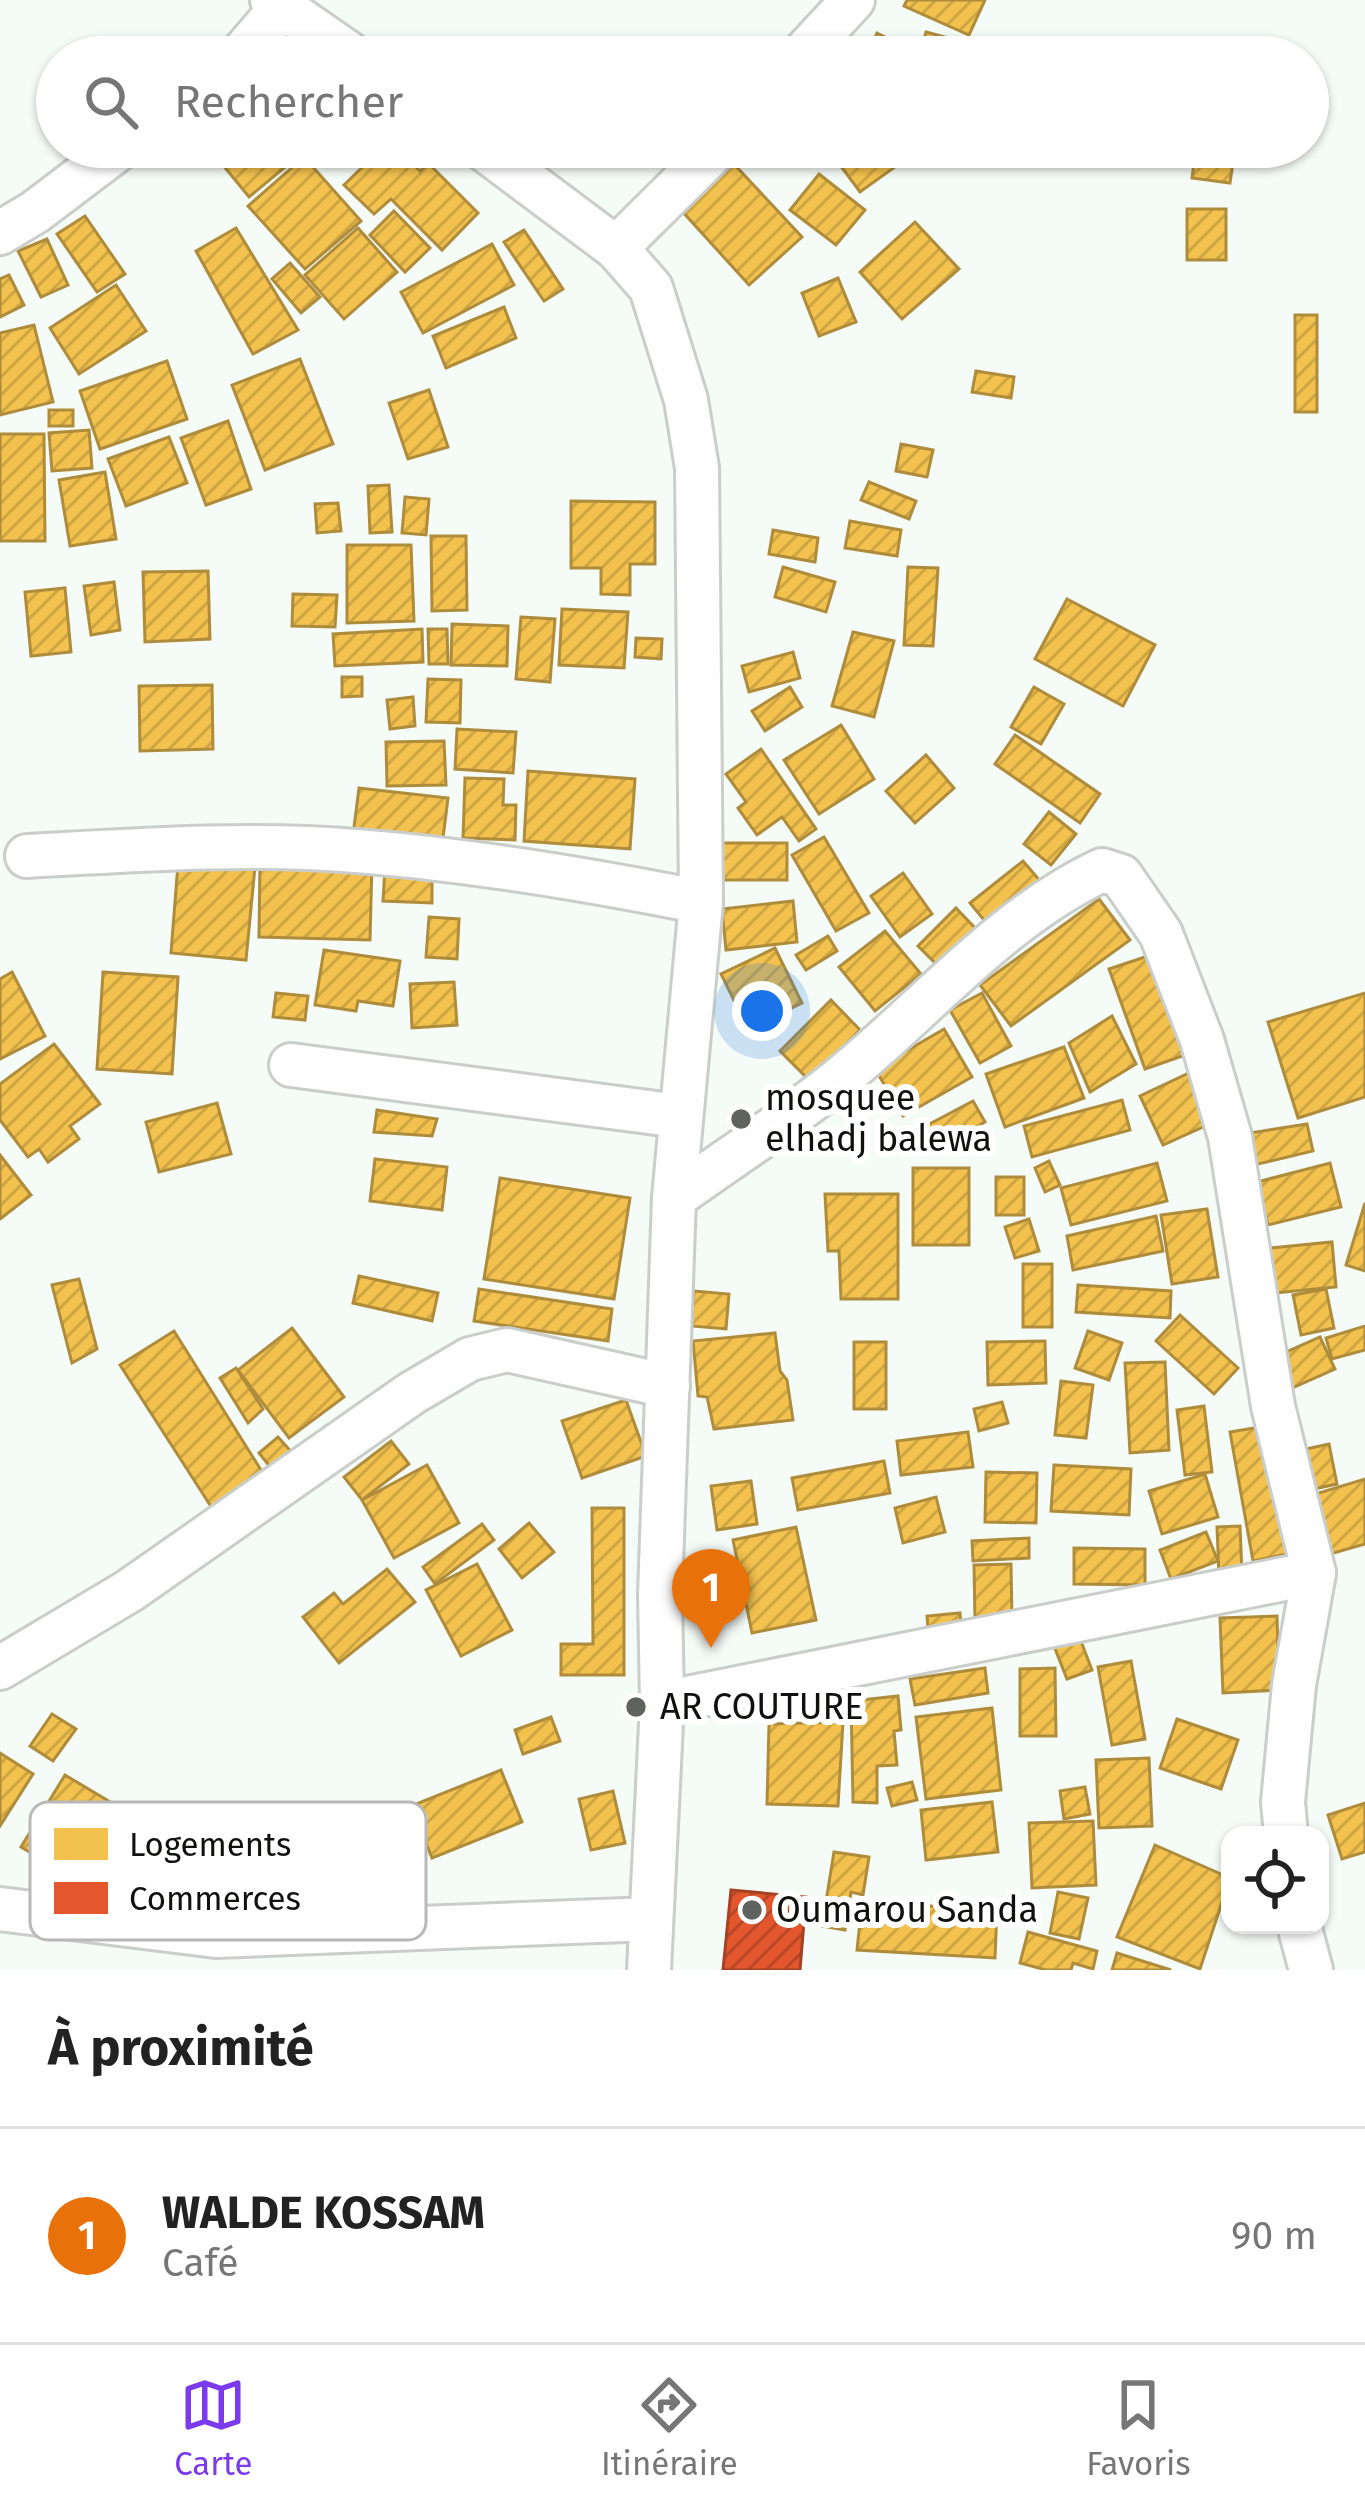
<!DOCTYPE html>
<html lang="fr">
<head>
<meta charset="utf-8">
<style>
	body { margin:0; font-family:"Fira Sans",sans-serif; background:#f2f2f2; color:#222 }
	.controls { position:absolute; right:36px; bottom:36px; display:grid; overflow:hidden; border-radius:24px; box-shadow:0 3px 9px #0004 }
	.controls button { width:108px; height:108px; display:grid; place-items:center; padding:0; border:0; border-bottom:3px solid #e0e0e0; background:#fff; color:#222; font:60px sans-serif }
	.you { position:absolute; left:762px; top:1011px; width:42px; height:42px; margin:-30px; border:9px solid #fff; border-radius:50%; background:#1a73e8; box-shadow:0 0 0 18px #1a73e833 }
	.badge { display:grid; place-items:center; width:78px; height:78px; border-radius:50%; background:#7c3aed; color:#fff; font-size:39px; font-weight:700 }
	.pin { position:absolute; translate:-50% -99px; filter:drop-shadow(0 3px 6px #0008) }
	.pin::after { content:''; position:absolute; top:63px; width:42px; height:36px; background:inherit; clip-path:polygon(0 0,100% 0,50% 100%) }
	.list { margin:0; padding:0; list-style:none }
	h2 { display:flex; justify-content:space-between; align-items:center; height:156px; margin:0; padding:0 48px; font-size:51px }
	h2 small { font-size:39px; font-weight:400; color:#767676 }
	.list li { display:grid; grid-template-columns:78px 1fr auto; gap:36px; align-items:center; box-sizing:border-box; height:216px; padding:0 48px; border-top:3px solid #e0e0e0 }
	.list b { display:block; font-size:45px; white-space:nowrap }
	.list p { margin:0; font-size:39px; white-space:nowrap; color:#767676 }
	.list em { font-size:39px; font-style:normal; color:#767676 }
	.icon { flex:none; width:66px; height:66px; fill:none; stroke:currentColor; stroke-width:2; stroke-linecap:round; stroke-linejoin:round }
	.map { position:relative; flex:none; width:1365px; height:1970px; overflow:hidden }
	.search { position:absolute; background:#fff; box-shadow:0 3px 9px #0004; left:36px; right:36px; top:36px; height:132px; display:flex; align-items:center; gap:30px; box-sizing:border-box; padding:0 42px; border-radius:66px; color:#767676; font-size:45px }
	.sheet { height:372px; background:#fff }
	nav { display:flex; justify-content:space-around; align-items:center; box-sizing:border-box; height:168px; border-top:3px solid #e0e0e0; background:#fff; font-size:33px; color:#767676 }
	nav a { display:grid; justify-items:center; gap:6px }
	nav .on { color:#7c3aed }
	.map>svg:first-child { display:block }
	.homes { fill:url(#homes-hatch); stroke:#ae8c3b; stroke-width:3 }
	.shops { fill:url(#shops-hatch); stroke:#a44224; stroke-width:3 }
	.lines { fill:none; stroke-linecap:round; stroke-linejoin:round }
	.street-casing { stroke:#cacecb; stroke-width:48 }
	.street { stroke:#fefefe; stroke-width:42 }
	.poi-dot { fill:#5f635f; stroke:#fff; stroke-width:4.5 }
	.labels { text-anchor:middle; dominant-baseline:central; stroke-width:12; stroke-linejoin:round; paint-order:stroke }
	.poi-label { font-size:36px; fill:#0e110e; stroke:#fff; text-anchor:start }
	.key { fill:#fff; stroke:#b7b8b7; stroke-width:3 }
	.key-label { font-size:33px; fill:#0e110e }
</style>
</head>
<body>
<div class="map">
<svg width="1365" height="1970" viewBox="0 0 1365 1970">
	<defs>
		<pattern id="homes-hatch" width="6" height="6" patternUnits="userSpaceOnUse" patternTransform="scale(3)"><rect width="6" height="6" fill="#f2c14e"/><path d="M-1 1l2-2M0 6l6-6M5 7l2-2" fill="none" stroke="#cea543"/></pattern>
		<pattern id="shops-hatch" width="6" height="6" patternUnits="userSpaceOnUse" patternTransform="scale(3)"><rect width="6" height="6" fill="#e4572e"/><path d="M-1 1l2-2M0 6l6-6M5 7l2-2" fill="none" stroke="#b74726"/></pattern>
	</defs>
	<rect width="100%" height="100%" fill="#f5fbf6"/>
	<g class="homes">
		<path d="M907 0H985L969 35 904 6Z"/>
		<path d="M926 32 945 37 940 57H919Z"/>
		<path d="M877 33 909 49 906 57H891L871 47Z"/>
		<path d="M208 147H277L290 163 249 197Z"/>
		<path d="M383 147H396L420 171 428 163 478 213 442 250 391 199 374 214 344 185Z"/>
		<path d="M865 147H897L906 159 860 192 840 165Z"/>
		<path d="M1196 147 1235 149 1230 183 1192 178Z"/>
		<path d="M304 157 361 221 305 269 248 206Z"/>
		<path d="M733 163 802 237 749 285 681 210Z"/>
		<path d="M819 174 865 210 836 245 790 210Z"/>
		<rect x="1187" y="209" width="39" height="51"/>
		<path d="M394 211 430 248 405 272 370 235Z"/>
		<path d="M85 216 125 274 97 292 57 234Z"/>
		<path d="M915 222 959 269 902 319 860 272Z"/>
		<path d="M236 228 298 330 253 354 196 251Z"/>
		<path d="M358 228 397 272 344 319 305 275Z"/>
		<path d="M524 230 563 289 544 301 504 242Z"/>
		<path d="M47 239 68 285 41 297 18 251Z"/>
		<path d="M492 244 514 285 423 333 401 292Z"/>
		<path d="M290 263 320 297 301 313 272 279Z"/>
		<path d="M9 275 24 305 0 317V279Z"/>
		<path d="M838 278 856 322 819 336 802 293Z"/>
		<path d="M116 285 146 331 79 374 50 328Z"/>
		<path d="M504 307 516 338 446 368 433 336Z"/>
		<rect x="1295" y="315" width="22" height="97"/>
		<path d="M34 325 53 402 0 415V333Z"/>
		<path d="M300 359 333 444 265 470 232 385Z"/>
		<path d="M167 361 187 419 100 449 80 391Z"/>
		<path d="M976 371 1014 377 1011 398 972 392Z"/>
		<path d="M429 390 448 447 408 459 389 403Z"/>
		<rect x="49" y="410" width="24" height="16"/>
		<path d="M228 421 251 489 206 505 181 438Z"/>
		<path d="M89 430 92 468 52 471 49 433Z"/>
		<path d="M0 434H44L45 541H0Z"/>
		<path d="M169 437 187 483 126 506 108 459Z"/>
		<path d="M901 444 933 450 927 477 896 471Z"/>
		<path d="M105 472 116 539 70 546 59 480Z"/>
		<path d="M869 482 916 501 909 519 861 500Z"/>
		<path d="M389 485 392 532 370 533 368 486Z"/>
		<path d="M405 497 429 499 426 535 402 533Z"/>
		<path d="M571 501 655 502V564H630V595L601 594V568H571Z"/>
		<path d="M338 503 341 531 317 533 315 504Z"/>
		<path d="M850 521 901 530 897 556 845 548Z"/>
		<path d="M773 530 818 538 815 562 769 554Z"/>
		<path d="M431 536H466L467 610 432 611Z"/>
		<path d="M347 545H411L414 621 347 623Z"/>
		<path d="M783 567 835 582 826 612 775 597Z"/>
		<path d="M908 567 938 568 933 646 904 645Z"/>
		<path d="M208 571 210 639 145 642 143 572Z"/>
		<path d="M114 582 120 630 91 635 84 586Z"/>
		<path d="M65 588 71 652 31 656 25 592Z"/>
		<path d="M293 594 337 595 335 627 292 626Z"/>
		<path d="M1067 599 1155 645 1123 706 1035 659Z"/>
		<path d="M562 609 628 612 624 668 559 665Z"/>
		<path d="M521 617 555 619 550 682 516 679Z"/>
		<path d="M452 624 508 626 507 666 451 665Z"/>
		<path d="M422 629 423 662 335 666 333 634Z"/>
		<path d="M428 629H447L448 664H429Z"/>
		<path d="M853 632 894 641 874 717 832 706Z"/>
		<path d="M636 638 662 639 661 659 635 657Z"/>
		<path d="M793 652 800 678 749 692 742 666Z"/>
		<path d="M342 677H362V696L342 697Z"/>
		<path d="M428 679 461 680 460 723 426 722Z"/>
		<path d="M212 685 213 749 140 751 139 686Z"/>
		<path d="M790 687 802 707 765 731 752 711Z"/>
		<path d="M1034 687 1064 704 1041 744 1011 727Z"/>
		<path d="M413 697 415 726 390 729 387 700Z"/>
		<path d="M841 725 874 779 819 814 784 760Z"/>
		<path d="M457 729 516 732 513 773 455 769Z"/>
		<path d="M1015 735 1100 794 1080 823 995 764Z"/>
		<path d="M444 741 446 785 387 786 386 742Z"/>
		<path d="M761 749 816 829 799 841 782 817 757 835 738 808 746 802 726 774Z"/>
		<path d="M926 755 954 788 915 823 886 791Z"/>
		<path d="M528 771 635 779 630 849 524 841Z"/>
		<path d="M465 778 504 779 503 805H516L515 840 463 838Z"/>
		<path d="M359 788 448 798 442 846 353 835Z"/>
		<path d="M1049 812 1076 834 1051 865 1024 844Z"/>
		<path d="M824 837 869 913 836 931 792 855Z"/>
		<rect x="722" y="843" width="65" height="37"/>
		<path d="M222 853 256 856 246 960 171 953 178 864 221 869Z"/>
		<path d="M260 860 372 862 370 940 259 937Z"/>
		<path d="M1023 861 1041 882 988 925 970 903Z"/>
		<path d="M385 868 432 870V903L383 901Z"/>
		<path d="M903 873 932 914 900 937 871 896Z"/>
		<path d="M1099 899 1130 940 1011 1026 980 985Z"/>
		<path d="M793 901 797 942 726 950 722 909Z"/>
		<path d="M956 908 977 930 939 967 918 946Z"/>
		<path d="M429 917 459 919 457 959 426 957Z"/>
		<path d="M885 931 921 974 875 1011 839 967Z"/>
		<path d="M828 936 837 951 806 970 796 955Z"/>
		<path d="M775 948 802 1003 748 1029 721 974Z"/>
		<path d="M324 950 400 961 393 1006 358 1001 356 1011 315 1005Z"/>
		<path d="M1151 955 1188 1054 1145 1069 1109 969Z"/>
		<path d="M12 972 45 1036 0 1059V979Z"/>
		<path d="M103 972 178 977 172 1074 97 1069Z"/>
		<path d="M454 982 457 1025 412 1028 410 984Z"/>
		<path d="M276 993 308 996 305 1020 273 1017Z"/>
		<path d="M982 993 1011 1046 980 1063 950 1010Z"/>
		<path d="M1365 993V1097L1298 1118 1268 1022Z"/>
		<path d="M831 1000 860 1030 810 1081 780 1051Z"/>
		<path d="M1112 1016 1136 1064 1090 1092 1069 1043Z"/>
		<path d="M944 1029 972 1077 903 1116 875 1069Z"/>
		<path d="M54 1044 100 1104 70 1126 79 1139 48 1162 39 1149 28 1157 0 1120V1084Z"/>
		<path d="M1064 1047 1084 1098 1005 1127 986 1074Z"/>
		<path d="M1191 1072 1214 1122 1163 1145 1140 1096Z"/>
		<path d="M1122 1100 1130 1130 1032 1157 1024 1126Z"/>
		<path d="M973 1101 985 1122 935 1150 922 1128Z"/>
		<path d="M217 1103 231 1154 159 1172 146 1122Z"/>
		<path d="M377 1110 437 1119 432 1136 374 1132Z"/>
		<path d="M1307 1124 1313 1151 1254 1165 1250 1133Z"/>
		<path d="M0 1155 31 1195 0 1219Z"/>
		<path d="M375 1159 447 1167 442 1210 370 1201Z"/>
		<path d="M1049 1161 1060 1185 1045 1192 1035 1168Z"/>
		<path d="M1157 1163 1167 1201 1071 1225 1061 1188Z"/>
		<path d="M1330 1163 1341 1207 1268 1225 1257 1182Z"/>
		<rect x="913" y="1168" width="56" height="77"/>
		<rect x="996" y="1177" width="28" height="38"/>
		<path d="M500 1178 630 1198 614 1299 484 1279Z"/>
		<path d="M825 1194H898V1299H841L839 1251H828Z"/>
		<path d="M1365 1203V1271L1346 1265Z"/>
		<path d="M1207 1209 1218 1277 1172 1284 1161 1215Z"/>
		<path d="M1156 1216 1163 1251 1073 1270 1067 1236Z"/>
		<path d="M1029 1219 1039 1251 1015 1258 1005 1227Z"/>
		<path d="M1332 1242 1336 1287 1274 1293 1270 1248Z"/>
		<rect x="1023" y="1264" width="29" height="63"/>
		<path d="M359 1276 438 1293 432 1321 353 1303Z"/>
		<path d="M79 1279 97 1349 72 1363 52 1285Z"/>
		<path d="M1078 1285 1171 1291 1170 1318 1076 1312Z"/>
		<path d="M479 1289 612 1309 608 1341 474 1321Z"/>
		<path d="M1326 1289 1334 1328 1301 1335 1293 1295Z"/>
		<path d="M694 1291 729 1294 726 1329 691 1326Z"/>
		<path d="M1180 1315 1238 1368 1214 1394 1156 1341Z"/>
		<path d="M1365 1326V1350L1332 1359 1326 1338Z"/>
		<path d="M292 1328 344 1397 289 1438 238 1370Z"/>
		<path d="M174 1331 271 1486 219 1519 120 1365Z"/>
		<path d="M1088 1331 1122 1343 1109 1380 1075 1368Z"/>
		<path d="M775 1333 780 1371 787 1380 793 1420 714 1429 707 1397 698 1396 693 1341Z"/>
		<path d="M1320 1337 1335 1369 1283 1392 1268 1360Z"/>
		<path d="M1045 1341 1046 1383 988 1385 987 1342Z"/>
		<rect x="854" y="1342" width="32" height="67"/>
		<path d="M1165 1362 1169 1450 1130 1453 1125 1363Z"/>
		<path d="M236 1368 263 1409 248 1423 220 1378Z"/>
		<path d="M1061 1381 1093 1385 1086 1438 1055 1435Z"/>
		<path d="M626 1400 646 1456 582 1478 562 1421Z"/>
		<path d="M1002 1402 1008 1423 979 1431 974 1409Z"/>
		<path d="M1204 1406 1212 1472 1185 1475 1177 1410Z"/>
		<path d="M1272 1425 1296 1552 1253 1561 1230 1432Z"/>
		<path d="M968 1432 973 1467 901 1475 897 1441Z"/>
		<path d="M278 1437 295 1456 274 1472 259 1453Z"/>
		<path d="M391 1441 409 1464 362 1500 344 1477Z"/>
		<path d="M1329 1444 1337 1484 1305 1491 1297 1451Z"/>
		<path d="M884 1461 890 1493 798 1510 792 1478Z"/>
		<path d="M427 1465 459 1523 394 1558 362 1500Z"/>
		<path d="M1054 1465 1131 1469 1129 1515 1051 1511Z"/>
		<path d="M986 1472 1037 1473 1036 1523 985 1522Z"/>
		<path d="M1205 1474 1218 1517 1162 1534 1149 1491Z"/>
		<path d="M1365 1479V1544L1327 1555 1309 1496Z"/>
		<path d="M751 1481 757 1524 717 1530 711 1486Z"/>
		<path d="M936 1497 945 1532 903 1543 895 1508Z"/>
		<path d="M592 1508H624V1675H561V1644H593Z"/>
		<path d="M529 1523 554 1552 522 1578 499 1549Z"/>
		<path d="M482 1524 494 1540 435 1584 423 1567Z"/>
		<path d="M1240 1526 1242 1575 1219 1576 1217 1527Z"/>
		<path d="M796 1527 816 1620 752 1633 733 1540Z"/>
		<path d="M1206 1532 1218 1561 1171 1579 1160 1550Z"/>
		<path d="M1029 1538V1558L973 1561 972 1541Z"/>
		<path d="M1074 1548 1145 1549V1585L1074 1584Z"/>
		<path d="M477 1564 512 1630 461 1656 426 1590Z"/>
		<path d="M1011 1564 1012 1620 975 1621 974 1565Z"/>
		<path d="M387 1569 415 1602 339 1663 303 1617 334 1593 343 1604Z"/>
		<path d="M960 1613 962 1637 929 1640 927 1616Z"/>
		<path d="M1277 1616 1279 1690 1223 1693 1220 1618Z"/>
		<path d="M1079 1636 1092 1670 1067 1679 1054 1646Z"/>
		<path d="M1131 1661 1145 1739 1112 1745 1098 1667Z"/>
		<path d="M985 1668 988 1693 915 1705 910 1679Z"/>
		<path d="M1055 1668 1056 1736H1020V1669Z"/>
		<path d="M898 1696 901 1730 894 1731 897 1765 877 1766V1803L853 1802 851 1701Z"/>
		<path d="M992 1708 1001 1790 926 1799 916 1717Z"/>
		<path d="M52 1714 76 1729 53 1761 30 1746Z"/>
		<path d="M551 1717 560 1741 523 1754 515 1730Z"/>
		<path d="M1177 1719 1238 1740 1221 1789 1160 1768Z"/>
		<path d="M843 1722 838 1806 767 1804 769 1724Z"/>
		<path d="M0 1753 33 1774 0 1826Z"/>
		<path d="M1149 1758 1152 1826 1099 1828 1096 1760Z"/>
		<path d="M501 1770 522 1822 432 1858 411 1806Z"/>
		<path d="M65 1775 164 1834 120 1906 21 1847Z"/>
		<path d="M912 1782 917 1800 892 1806 887 1788Z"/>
		<path d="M1085 1787 1090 1814 1064 1819 1060 1791Z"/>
		<path d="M613 1791 625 1843 591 1850 579 1799Z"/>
		<path d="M992 1802 998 1852 926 1860 921 1810Z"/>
		<path d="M1365 1803V1852L1342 1859 1328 1815Z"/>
		<path d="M1093 1821 1096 1885 1032 1888 1029 1823Z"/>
		<path d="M1155 1845 1230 1878 1200 1969 1117 1937Z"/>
		<path d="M834 1852 869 1857 863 1895 851 1892 845 1930 822 1926Z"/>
		<path d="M1058 1892 1088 1898 1079 1939 1050 1933Z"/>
		<path d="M862 1903 997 1909 995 1958 857 1950Z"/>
		<path d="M1028 1932 1097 1951 1093 1969 1073 1963 1071 1970H1046L1020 1963Z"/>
		<path d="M1117 1953 1171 1970H1112Z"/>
	</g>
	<path class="shops" d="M731 1890 806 1897 800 1970H723Z"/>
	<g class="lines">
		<defs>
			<g id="street">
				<path d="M272 0 354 57"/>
				<path d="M239 57 288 0"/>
				<path d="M800 57 853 0"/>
				<path d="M481 147 616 248 651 288 686 400 697 468 701 902 674 1198 660 1594 662 1703 649 1970"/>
				<path d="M0 233 35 212 121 147"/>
				<path d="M616 248 718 147"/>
				<path d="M27 856C136 850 246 842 356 851 473 860 586 879 701 902"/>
				<path d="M291 1065 679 1116"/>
				<path d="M674 1198C728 1159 786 1122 838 1080 924 1011 1000 918 1102 870L1121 876 1161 934 1202 1040 1230 1137 1273 1406 1314 1573 1294 1685 1283 1802 1286 1835"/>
				<path d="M0 1668 129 1591 412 1393 470 1359 507 1350 668 1386"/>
				<path d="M662 1703 1314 1573"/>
				<path d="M0 1909 216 1936 651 1919"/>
				<path d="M1299 1925 1311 1970"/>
			</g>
		</defs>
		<use href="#street" class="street-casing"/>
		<use href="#street" class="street"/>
	</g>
	<g class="poi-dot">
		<circle cx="741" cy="1119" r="12"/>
		<circle cx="636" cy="1707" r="12"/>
		<circle cx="752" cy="1910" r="12"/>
	</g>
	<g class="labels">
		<g class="poi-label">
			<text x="765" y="1098">mosquee<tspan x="765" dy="41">elhadj balewa</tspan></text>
			<text x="660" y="1707">AR COUTURE</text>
			<text x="776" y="1910">Oumarou Sanda</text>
		</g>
	</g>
	<rect x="30" y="1802" width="396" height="138" rx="18" class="key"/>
	<rect x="54" y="1828" width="54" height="32" fill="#f2c14e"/>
	<rect x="54" y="1882" width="54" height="32" fill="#e4572e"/>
	<g class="key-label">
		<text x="129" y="1856">Logements</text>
		<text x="129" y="1910">Commerces</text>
	</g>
</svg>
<div class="controls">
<button><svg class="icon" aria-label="locate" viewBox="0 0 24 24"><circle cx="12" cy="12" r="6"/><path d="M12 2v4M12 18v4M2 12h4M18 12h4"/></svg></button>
</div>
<div class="you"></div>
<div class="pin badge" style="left:711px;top:1648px;background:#e8710a">1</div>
<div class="search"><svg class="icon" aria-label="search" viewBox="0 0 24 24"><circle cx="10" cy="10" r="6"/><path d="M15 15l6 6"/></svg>Rechercher</div>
</div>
<section class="sheet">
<h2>À proximité<small></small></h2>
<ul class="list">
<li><span class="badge" style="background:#e8710a">1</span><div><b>WALDE KOSSAM</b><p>Café</p></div><em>90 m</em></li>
</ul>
</section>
<nav>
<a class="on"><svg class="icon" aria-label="map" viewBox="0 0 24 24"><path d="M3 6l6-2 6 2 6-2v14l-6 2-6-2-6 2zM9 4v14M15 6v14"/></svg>Carte</a>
<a><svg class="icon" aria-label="directions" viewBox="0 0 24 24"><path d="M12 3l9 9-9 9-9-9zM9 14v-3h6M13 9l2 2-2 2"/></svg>Itinéraire</a>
<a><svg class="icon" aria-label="saved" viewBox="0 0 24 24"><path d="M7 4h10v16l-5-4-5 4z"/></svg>Favoris</a>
</nav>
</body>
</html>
